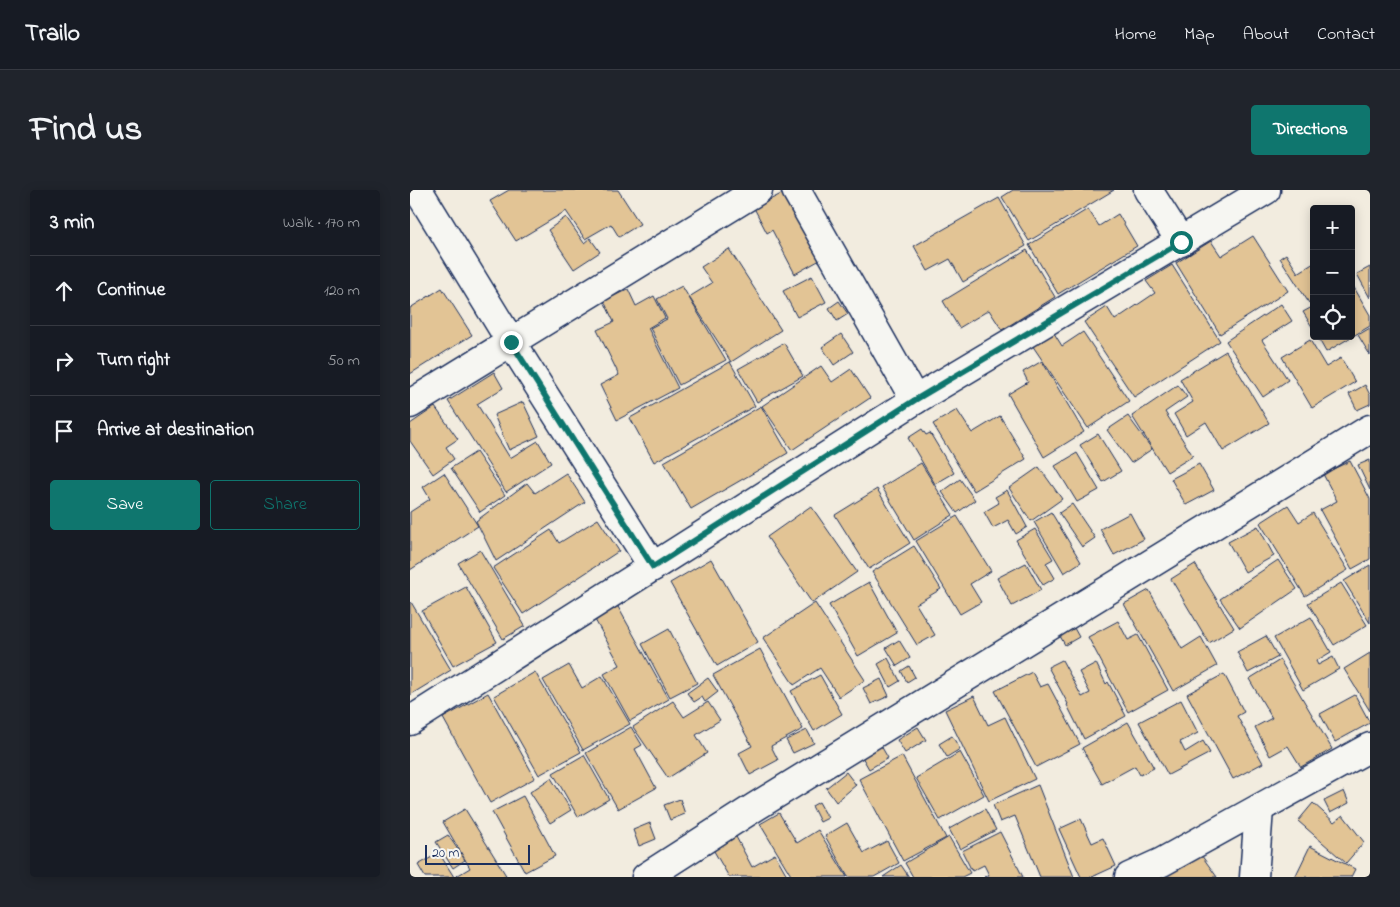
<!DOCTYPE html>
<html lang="en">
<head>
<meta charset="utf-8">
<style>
	body { margin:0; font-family:"Indie Flower",sans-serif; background:#20242c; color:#f1f3f6 }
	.controls { position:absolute; right:15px; top:15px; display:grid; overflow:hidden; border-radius:5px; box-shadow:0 2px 12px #0003 }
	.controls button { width:45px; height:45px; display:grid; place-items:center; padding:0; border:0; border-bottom:1px solid #363941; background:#171b24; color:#f1f3f6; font:25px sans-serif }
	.scale { position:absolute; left:15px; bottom:12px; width:105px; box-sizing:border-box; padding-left:5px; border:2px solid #1b2f5e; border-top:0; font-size:14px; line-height:18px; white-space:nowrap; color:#1b2f5e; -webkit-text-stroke:4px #f6f6f2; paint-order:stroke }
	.stop { position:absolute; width:15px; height:15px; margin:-11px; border:4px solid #0f766e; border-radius:50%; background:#fff }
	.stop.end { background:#0f766e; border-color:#fff; box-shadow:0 1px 5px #0008 }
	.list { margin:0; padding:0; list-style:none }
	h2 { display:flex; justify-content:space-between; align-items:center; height:65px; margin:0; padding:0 20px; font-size:21px }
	h2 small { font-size:16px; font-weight:400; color:#9ea1a6 }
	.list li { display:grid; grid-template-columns:32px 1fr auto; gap:15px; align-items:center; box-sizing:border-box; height:70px; padding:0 20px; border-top:1px solid #363941 }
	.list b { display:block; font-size:19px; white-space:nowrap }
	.list em { font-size:16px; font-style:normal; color:#9ea1a6 }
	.actions { display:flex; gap:10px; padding:15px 20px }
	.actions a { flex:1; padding:11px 0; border:1px solid #0f766e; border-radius:5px; text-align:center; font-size:18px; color:#0f766e }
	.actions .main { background:#0f766e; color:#fff }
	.icon { flex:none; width:28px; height:28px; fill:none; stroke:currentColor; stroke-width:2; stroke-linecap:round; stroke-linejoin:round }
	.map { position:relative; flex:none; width:960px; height:687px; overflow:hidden; border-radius:5px }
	header { display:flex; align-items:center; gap:30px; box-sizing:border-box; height:70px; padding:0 25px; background:#171b24; border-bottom:1px solid #363941 }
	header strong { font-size:24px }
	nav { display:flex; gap:28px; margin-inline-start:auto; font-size:18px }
	.intro { display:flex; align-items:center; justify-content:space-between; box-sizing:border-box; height:120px; padding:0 30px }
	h1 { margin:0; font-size:35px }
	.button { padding:12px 22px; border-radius:5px; background:#0f766e; color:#fff; font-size:18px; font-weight:700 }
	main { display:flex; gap:30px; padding:0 30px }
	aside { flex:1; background:#171b24; border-radius:5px; box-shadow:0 2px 12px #0003 }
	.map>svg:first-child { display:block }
	.building { fill:#e2c495; stroke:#1b2f5e }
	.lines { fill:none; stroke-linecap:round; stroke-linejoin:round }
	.minor-casing { stroke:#1b2f5e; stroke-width:31 }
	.minor { stroke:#f6f6f2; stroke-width:28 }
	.route { stroke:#0f766e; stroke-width:6 }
</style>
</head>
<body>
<header>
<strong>Trailo</strong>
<nav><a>Home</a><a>Map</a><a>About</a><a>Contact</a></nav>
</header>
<div class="intro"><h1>Find us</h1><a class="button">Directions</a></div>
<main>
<aside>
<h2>3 min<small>Walk · 170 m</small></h2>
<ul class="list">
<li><svg class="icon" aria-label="ahead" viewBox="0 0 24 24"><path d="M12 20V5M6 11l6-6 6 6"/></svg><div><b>Continue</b></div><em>120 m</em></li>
<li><svg class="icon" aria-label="right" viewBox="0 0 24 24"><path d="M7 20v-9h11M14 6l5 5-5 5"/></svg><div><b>Turn right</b></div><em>50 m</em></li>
<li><svg class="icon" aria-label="arrive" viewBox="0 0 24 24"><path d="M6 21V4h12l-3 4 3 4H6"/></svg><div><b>Arrive at destination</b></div></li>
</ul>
<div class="actions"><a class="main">Save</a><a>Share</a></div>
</aside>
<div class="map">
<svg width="960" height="687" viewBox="0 0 960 687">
	<rect width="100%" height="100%" fill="#f2ecdf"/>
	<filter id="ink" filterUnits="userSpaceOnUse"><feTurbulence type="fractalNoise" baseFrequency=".02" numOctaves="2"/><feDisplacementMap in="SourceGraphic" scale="10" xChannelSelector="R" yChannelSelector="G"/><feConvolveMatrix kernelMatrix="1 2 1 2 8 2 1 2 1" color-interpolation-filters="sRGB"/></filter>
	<g filter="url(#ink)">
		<g class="building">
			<path d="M99 0H208L230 34 209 47 201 34 175 49 156 21 106 51 80 11Z"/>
			<path d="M603 0H704L619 51 592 7Z"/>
			<path d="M375 2 410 70 385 84 362 40 357 43 344 18Z"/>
			<path d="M589 8 616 56 553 92 540 69 518 81 504 56Z"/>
			<path d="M678 19 689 36 708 24 727 56 648 104 619 55Z"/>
			<path d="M156 27 174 53 180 48 190 62 164 79 138 40Z"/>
			<path d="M843 46 878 101 810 144 766 73 801 51 811 66Z"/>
			<path d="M319 59 371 140 321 172 279 107 302 93 291 77Z"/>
			<path d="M617 60 645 107 592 140 579 120 549 138 533 111Z"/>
			<path d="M876 64 888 83 904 73V110L899 113 870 68Z"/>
			<path d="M762 75 810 151 724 207 674 132 697 117 705 130 745 103 736 91Z"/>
			<path d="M960 77V108L947 84Z"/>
			<path d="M402 86 416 112 387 127 373 101Z"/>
			<path d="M941 94H942L960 125V136L916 162 907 146H941Z"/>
			<path d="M272 96 316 170 269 195 240 138 257 129 247 109Z"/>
			<path d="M32 98 62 145 0 184V118Z"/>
			<path d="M218 99 226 116 244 106 255 128 238 138 268 198 207 230 190 195 209 185 187 140 204 132 194 111Z"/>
			<path d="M429 111 438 124 427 131 419 118Z"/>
			<path d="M871 114 882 131 852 150 878 190 853 207 816 151Z"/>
			<path d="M904 116V140L893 122Z"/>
			<path d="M639 135 652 156 673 142 719 211 678 238 618 149Z"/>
			<path d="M960 138V165L948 145Z"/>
			<path d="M431 144 443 162 424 175 412 157Z"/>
			<path d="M900 150 916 177 931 168 945 192 902 218 872 167Z"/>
			<path d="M374 153 393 186 347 212 328 179Z"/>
			<path d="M816 161 859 233 813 261 796 232 776 245 764 224 783 212 770 189Z"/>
			<path d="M632 171 674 242 634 267 598 204 618 192 613 182Z"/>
			<path d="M320 172 345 216 244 272 220 228Z"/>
			<path d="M411 176 422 192 441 179 460 208 382 260 352 216Z"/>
			<path d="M84 182 93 198 67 214 100 268 128 251 141 273 96 302 38 211Z"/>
			<path d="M768 195 777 207 755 222 783 266 757 282 722 226Z"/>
			<path d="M955 195 960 205V214L947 220 939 204Z"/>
			<path d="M113 212 129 246 99 260 84 225Z"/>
			<path d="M351 216 378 263 281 319 254 272Z"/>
			<path d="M25 217 48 249 36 257 44 269 23 284 0 251V234Z"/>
			<path d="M547 220 562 243 590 226 616 269 564 301 523 234Z"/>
			<path d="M718 226 742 259 721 273 697 240Z"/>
			<path d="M512 239 516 245 520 243 544 283 525 294 498 248Z"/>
			<path d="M688 244 711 281 693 292 670 255Z"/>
			<path d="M66 262 95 305 70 322 41 278Z"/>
			<path d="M667 263 689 300 667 312 645 276Z"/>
			<path d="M960 270V300L948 275Z"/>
			<path d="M940 271 960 309V369L942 379 910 320 927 311 913 284Z"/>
			<path d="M511 273 543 325 504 350 472 297Z"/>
			<path d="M789 274 804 300 776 315 761 289Z"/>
			<path d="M629 277 652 309 621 331 599 298Z"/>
			<path d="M34 283 68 336 0 380V322L20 309 13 297Z"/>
			<path d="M156 283 175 312 86 371 66 331 117 293 125 303Z"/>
			<path d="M550 289 565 310 547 323 532 302Z"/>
			<path d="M467 299 500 353 459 379 425 325Z"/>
			<path d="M597 300 617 337 606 344 598 330 583 338 574 322 589 313 585 307Z"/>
			<path d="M662 314 685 348 672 357 649 323Z"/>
			<path d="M878 315 889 332 903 323 938 380 895 406 850 333Z"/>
			<path d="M401 316 447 382 402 413 357 347Z"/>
			<path d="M641 322 671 372 654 383 624 332Z"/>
			<path d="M720 323 734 349 704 365 690 339Z"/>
			<path d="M547 326 581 381 560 394 571 412 550 424 506 351Z"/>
			<path d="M188 329 209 361 113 424 83 378 141 340 149 353Z"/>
			<path d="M848 336 864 366 835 382 818 352Z"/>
			<path d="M625 339 643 369 636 373 645 388 633 395 606 350Z"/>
			<path d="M504 356 531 399 506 414 525 445 507 455 462 382Z"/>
			<path d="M70 360 115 436 93 449 48 373Z"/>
			<path d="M301 369 348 452 307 476 260 393Z"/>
			<path d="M868 370 887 399 830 438 810 409Z"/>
			<path d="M616 373 631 400 602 416 587 388Z"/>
			<path d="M785 374 824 438 799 453 761 389Z"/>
			<path d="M960 375V433L934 391Z"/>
			<path d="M459 392 487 443 448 466 419 415Z"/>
			<path d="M931 393 957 435 924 455 898 413Z"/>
			<path d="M56 397 87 452 43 476 12 421Z"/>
			<path d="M739 400 772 459 791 447 807 476 763 501 714 414Z"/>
			<path d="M1 412 41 480 0 505V413Z"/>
			<path d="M405 413 455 490 429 507 410 478 384 495 353 448Z"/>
			<path d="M207 415 259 509 220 531 194 484 210 475 184 428Z"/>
			<path d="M901 427 921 462 906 471 908 475 923 467 929 479 893 500 864 448Z"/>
			<path d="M708 431 718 450 728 445 758 500 718 522 678 447Z"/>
			<path d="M664 438 669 447 655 455 650 446Z"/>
			<path d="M259 439 287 493 260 507 232 454Z"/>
			<path d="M856 446 868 467 838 483 827 462Z"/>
			<path d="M489 450 500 468 487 476 476 458Z"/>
			<path d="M350 459 393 539 361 556 368 570 340 585 329 563 342 556 303 485Z"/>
			<path d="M960 463V521L934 479Z"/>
			<path d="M478 468 490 491 480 497 468 474Z"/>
			<path d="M652 470 672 507 680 503 669 482 686 473 696 494 698 492 716 526 674 549 657 515 658 514 638 477Z"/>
			<path d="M870 470 922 559 891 577 878 556 860 566 845 537 862 528 839 489Z"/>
			<path d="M159 475 172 498 192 486 220 534 173 560 133 490Z"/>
			<path d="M499 476 505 487 497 492 491 481Z"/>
			<path d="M125 482 171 562 129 585 84 506Z"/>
			<path d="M622 482 630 497 638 494 670 554 626 577 585 501Z"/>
			<path d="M814 484 834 522 827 526 853 573 823 589 777 504Z"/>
			<path d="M410 485 432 524 404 541 381 501Z"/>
			<path d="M298 488 308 502 295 512 292 507 284 512 277 503Z"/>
			<path d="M471 489 479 506 461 514 453 498Z"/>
			<path d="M78 503 125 588 80 613 33 528Z"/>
			<path d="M945 505 960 533 925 552 910 524Z"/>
			<path d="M564 506 578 535 595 527 625 589 579 611 535 520Z"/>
			<path d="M771 510 788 543 770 552 775 562 793 551 800 563 758 585 729 532Z"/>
			<path d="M263 511 274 527 298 512 310 530 286 545 297 563 258 588 223 537Z"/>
			<path d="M718 532 744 578 730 585 725 576 692 594 672 558Z"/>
			<path d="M221 537 232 555 225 559 246 598 208 619 176 563Z"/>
			<path d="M508 537 516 550 495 563 487 550Z"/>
			<path d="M397 540 404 553 383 563 376 550Z"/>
			<path d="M542 546 550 559 537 567 529 554Z"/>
			<path d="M470 554 478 568 459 579 451 565Z"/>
			<path d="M550 562 574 605 530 630 506 588Z"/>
			<path d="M174 565 199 609 168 627 143 583Z"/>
			<path d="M492 566 536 648 493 671 449 589Z"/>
			<path d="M436 582 446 595 426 612 416 598Z"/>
			<path d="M141 588 161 620 140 633 120 602Z"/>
			<path d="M628 595 664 687H630L605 626 590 632 583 615Z"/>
			<path d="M934 601 939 613 920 623 914 611Z"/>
			<path d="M113 606 145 666 115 682 82 622Z"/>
			<path d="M270 609 275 624 260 630 254 615Z"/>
			<path d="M409 612 418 628 410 632 402 616Z"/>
			<path d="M903 613 924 632 933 625 954 652 936 673 888 631Z"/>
			<path d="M55 619 97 687H45L60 678 33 632Z"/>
			<path d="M575 619 586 640 550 659 539 639Z"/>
			<path d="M369 623 387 653 408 640 437 687H382L350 634Z"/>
			<path d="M671 629 682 653 693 648 706 676 682 687H671L649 639Z"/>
			<path d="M240 633 246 649 229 656 223 640Z"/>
			<path d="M437 633 454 663 477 651 489 673 464 687H438L415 646Z"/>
			<path d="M590 642 613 687H574L579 685 574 675 562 681 552 661Z"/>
			<path d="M324 643 342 677 365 664 378 687H319L301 656Z"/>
			<path d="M38 645 55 670 43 678 26 652Z"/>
			<path d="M539 647 560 683 552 687H503L495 673Z"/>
			<path d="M900 656 945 679 941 687H885Z"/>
			<path d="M789 662 807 687H752Z"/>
			<path d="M29 663 44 687H15L8 675Z"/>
			<path d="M491 675 499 687H473Z"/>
		</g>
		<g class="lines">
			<defs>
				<g id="minor">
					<path d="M8 0 101 152 243 377"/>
					<path d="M386 0 505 210"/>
					<path d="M738 0 771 52"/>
					<path d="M0 214 348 0"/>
					<path d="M0 531 505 210 856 0"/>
					<path d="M236 687 345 617 960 239"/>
					<path d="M719 687 752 672 960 557"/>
					<path d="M844 687 849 619"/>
				</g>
			</defs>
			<use href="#minor" class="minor-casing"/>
			<use href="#minor" class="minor"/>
		</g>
	</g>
	<g class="lines" filter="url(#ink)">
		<path class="route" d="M101 152 243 377 505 210 771 52"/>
	</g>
</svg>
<div class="controls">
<button>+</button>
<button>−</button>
<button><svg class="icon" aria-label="locate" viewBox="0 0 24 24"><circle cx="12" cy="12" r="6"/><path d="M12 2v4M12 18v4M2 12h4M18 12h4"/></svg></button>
</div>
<div class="scale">20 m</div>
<div class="stop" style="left:771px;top:52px"></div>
<div class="stop end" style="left:101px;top:152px"></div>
</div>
</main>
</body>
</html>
